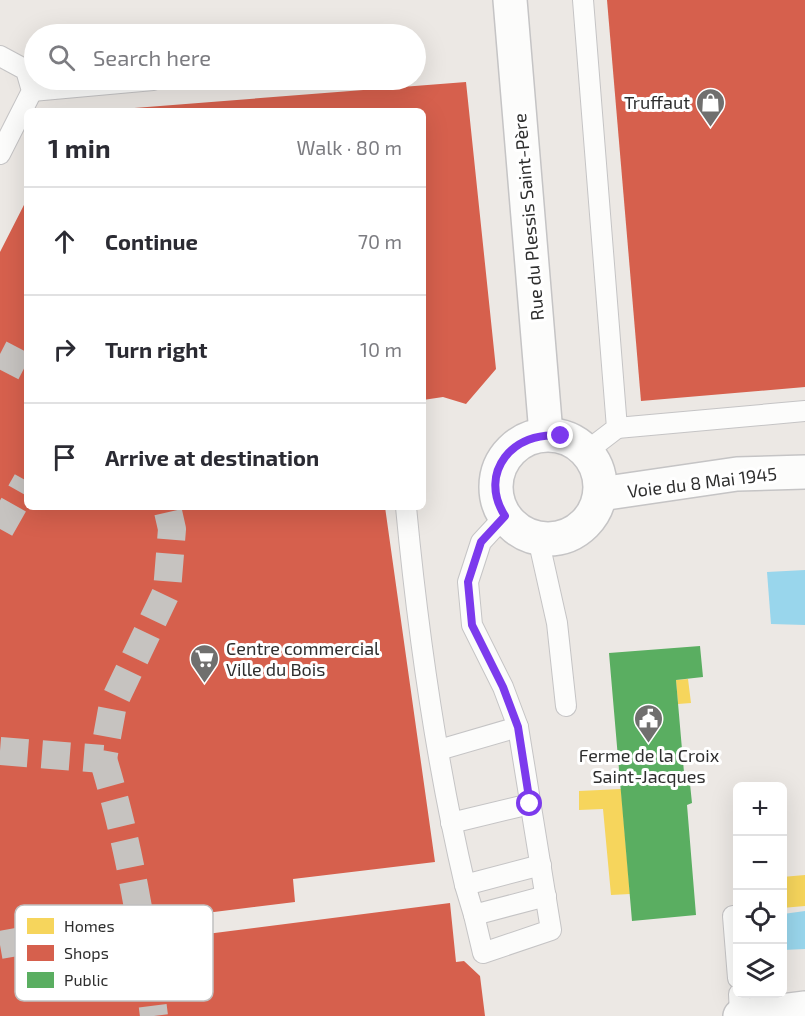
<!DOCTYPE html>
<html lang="en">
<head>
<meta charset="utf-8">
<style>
	body { margin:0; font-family:"Exo 2",sans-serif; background:#f2f2f3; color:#2b2b33 }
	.controls { position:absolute; right:18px; bottom:18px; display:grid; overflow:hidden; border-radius:9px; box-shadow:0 6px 24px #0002 }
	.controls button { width:54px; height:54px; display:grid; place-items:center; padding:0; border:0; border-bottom:2px solid #e1e1e2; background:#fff; color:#2b2b33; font:30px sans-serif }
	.stop { position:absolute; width:18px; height:18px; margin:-14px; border:4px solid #7c3aed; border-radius:50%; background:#fff }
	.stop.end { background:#7c3aed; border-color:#fff; box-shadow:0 2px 6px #0008 }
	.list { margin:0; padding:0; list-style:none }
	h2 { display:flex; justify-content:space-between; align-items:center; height:78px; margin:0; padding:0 24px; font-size:26px }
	h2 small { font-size:20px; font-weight:400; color:#7c7c81 }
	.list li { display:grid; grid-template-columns:39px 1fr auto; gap:18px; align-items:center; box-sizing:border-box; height:108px; padding:0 24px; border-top:2px solid #e1e1e2 }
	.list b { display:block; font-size:22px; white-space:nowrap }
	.list em { font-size:20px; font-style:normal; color:#7c7c81 }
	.icon { flex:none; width:33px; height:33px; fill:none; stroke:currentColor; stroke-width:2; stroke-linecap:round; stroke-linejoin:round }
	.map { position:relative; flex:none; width:805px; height:1016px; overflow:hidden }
	.search { position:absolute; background:#fff; box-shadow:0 6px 24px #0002; left:24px; top:24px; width:402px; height:66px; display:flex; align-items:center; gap:15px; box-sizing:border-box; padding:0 21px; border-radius:33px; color:#7c7c81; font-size:22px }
	.panel { position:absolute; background:#fff; box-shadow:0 6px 24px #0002; left:24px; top:108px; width:402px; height:402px; border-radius:9px }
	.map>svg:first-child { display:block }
	.water { fill:#99d6ec }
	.homes { fill:#f6d55c }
	.shops { fill:#d6604d }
	.public { fill:#5aae61 }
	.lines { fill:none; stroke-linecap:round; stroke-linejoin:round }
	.pedestrian-tunnel { stroke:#c6c3c0; stroke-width:28; stroke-dasharray:28 14; stroke-linecap:butt }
	.service-casing { stroke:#c5c4c5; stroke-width:22 }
	.minor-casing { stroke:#c5c4c5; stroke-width:36 }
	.service { stroke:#fcfcfb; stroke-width:20 }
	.minor { stroke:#fcfcfb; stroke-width:33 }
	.route { stroke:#7c3aed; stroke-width:8 }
	.labels { text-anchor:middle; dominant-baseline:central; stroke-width:6; stroke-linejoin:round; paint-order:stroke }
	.poi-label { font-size:18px; fill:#2e2e2e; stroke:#fff; text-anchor:end }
	.street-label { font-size:18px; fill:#2e2e2e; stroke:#fff }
	.key { fill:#fff; stroke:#c0c0c0; stroke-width:1.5 }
	.key-label { font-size:16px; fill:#2e2e2e }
</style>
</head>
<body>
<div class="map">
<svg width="805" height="1016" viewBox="0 0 805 1016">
	<rect width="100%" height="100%" fill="#ece8e4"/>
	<g class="water">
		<path d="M805 570V625L771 624 767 572Z"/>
		<path d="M805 911V949L783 950V914Z"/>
	</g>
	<g class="homes">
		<path d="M688 679 691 703 678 704 676 680Z"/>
		<path d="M621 789 630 894 611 895 603 809 579 810V791Z"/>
		<path d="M805 875V906L782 908V877Z"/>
	</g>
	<g class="shops">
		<path d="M607 0H805V387L641 401Z"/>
		<path d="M466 82 496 369 466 404 443 397 423 400V111H96Z"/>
		<path d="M27 199V507H385L435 862 293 879 295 902 182 916 183 937 450 903 456 962 464 961 480 976 485 1016H0V252Z"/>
	</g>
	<path class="public" d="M700 646 703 677 676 680 685 784H690L692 803 687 805 696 915 632 921 609 653Z"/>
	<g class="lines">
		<g class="pedestrian-tunnel">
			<path d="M0 354 27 368"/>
			<path d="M0 529 27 481"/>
			<path d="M0 751 103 759 113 704 167 591 172 529 167 507"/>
			<path d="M103 759C129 844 143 928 154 1016"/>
			<path d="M0 945 142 920"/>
		</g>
		<defs>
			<g id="service">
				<path d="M583 0 617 428 587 451"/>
				<path d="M0 56 26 70 32 91 0 154"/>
				<path d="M32 91 153 80"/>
				<path d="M617 428 805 411"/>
				<path d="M406 507C418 634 436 761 465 885L541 865"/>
				<path d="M538 538 557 623 566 706"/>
				<path d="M439 750 518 727"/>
				<path d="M451 823 530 804"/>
				<path d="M465 885 474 915 546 896"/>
				<path d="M474 915 483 953 551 930 518 727 503 687 472 625 468 582 481 542 505 516"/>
				<path d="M733 916 738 978"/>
				<path d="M739 994 740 1014"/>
			</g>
			<g id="minor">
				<path d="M510 0 546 434"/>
				<circle cx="548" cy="487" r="52"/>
				<path d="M600 494 737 474 805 472"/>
				<path d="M740 1016 805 1008"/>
			</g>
		</defs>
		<use href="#service" class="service-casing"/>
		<use href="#minor" class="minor-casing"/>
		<use href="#service" class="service"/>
		<use href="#minor" class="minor"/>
	</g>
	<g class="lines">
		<path class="route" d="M530 804 518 727 503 687 472 625 468 582 481 542 505 516C477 472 514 430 561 436"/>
	</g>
	<defs>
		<symbol id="shop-pin" viewBox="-11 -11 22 30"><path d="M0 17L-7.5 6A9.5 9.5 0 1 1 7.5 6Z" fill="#706f6e" stroke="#fff"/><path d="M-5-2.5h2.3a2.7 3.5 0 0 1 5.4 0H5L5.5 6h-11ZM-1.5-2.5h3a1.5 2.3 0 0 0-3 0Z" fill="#fff"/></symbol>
		<symbol id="supermarket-pin" viewBox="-11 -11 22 30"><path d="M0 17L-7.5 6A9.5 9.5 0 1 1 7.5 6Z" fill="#706f6e" stroke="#fff"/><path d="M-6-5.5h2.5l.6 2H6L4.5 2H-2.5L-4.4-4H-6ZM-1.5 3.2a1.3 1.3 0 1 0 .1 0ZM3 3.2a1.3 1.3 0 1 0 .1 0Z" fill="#fff"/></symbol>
		<symbol id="civic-pin" viewBox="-11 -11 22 30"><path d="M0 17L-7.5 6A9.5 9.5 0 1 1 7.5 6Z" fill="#706f6e" stroke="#fff"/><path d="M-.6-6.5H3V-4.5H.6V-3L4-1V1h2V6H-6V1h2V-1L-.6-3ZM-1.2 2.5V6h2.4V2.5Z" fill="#fff"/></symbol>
	</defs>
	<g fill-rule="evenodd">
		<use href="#shop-pin" x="694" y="86" width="33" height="45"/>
		<use href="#supermarket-pin" x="188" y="642" width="33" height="45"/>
		<use href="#civic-pin" x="632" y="702" width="33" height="45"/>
	</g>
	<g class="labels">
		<g class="poi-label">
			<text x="690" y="102">Truffaut</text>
			<text x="226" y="648" text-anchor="start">Centre commercial<tspan x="226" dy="21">Ville du Bois</tspan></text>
			<text x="649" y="755" text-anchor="middle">Ferme de la Croix<tspan x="649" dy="21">Saint-Jacques</tspan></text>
		</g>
		<g class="street-label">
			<text transform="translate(528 217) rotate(-95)">Rue du Plessis Saint-Père</text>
			<text transform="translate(702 482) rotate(-7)">Voie du 8 Mai 1945</text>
		</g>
	</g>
	<rect x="15" y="905" width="198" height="96" rx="9" class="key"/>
	<rect x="27" y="918" width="27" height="16" fill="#f6d55c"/>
	<rect x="27" y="945" width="27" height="16" fill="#d6604d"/>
	<rect x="27" y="972" width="27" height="16" fill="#5aae61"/>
	<g class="key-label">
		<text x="64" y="932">Homes</text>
		<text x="64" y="959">Shops</text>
		<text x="64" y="986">Public</text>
	</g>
</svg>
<div class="controls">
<button>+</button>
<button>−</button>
<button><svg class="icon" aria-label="locate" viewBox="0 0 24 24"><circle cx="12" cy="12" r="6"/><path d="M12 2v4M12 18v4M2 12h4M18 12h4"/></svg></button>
<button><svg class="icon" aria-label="layers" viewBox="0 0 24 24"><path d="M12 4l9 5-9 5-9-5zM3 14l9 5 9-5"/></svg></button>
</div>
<div class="stop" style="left:530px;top:804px"></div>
<div class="stop end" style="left:561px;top:436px"></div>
<div class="search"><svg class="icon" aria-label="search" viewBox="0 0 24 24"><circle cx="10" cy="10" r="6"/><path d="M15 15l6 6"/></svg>Search here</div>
<section class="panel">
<h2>1 min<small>Walk · 80 m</small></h2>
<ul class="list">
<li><svg class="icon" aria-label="ahead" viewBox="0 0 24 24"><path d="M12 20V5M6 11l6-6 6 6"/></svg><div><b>Continue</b></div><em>70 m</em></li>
<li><svg class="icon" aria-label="right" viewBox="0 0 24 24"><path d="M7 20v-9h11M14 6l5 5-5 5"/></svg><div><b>Turn right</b></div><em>10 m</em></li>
<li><svg class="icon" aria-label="arrive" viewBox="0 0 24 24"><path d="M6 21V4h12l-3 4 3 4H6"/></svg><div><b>Arrive at destination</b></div></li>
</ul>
</section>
</div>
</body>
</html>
